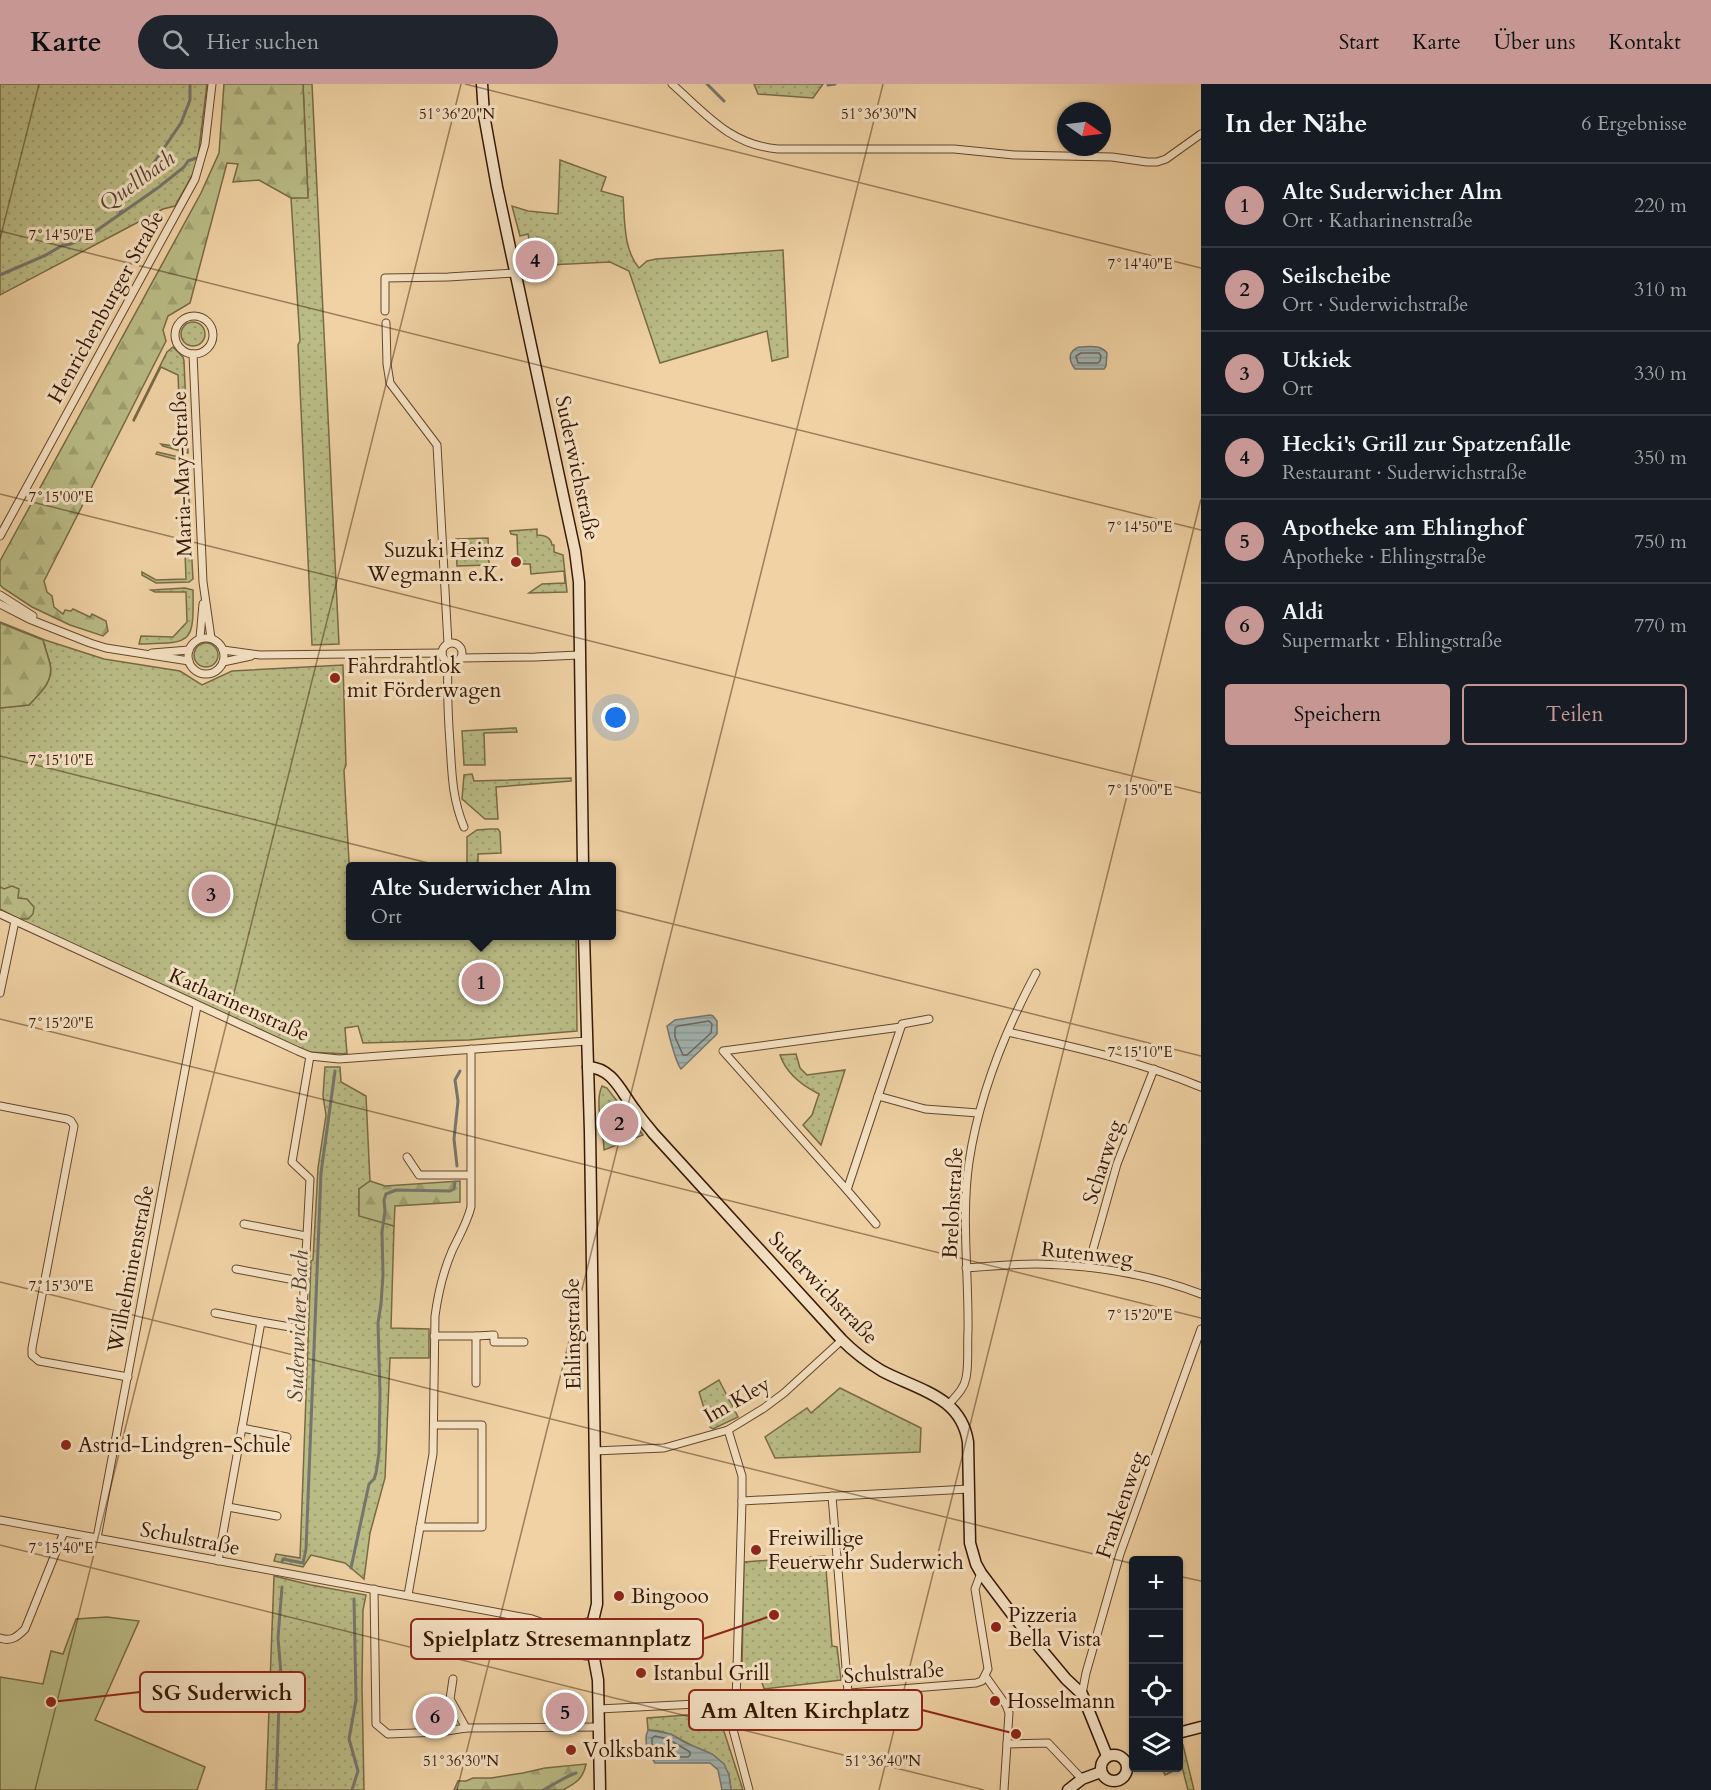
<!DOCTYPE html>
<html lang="de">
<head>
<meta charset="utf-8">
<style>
	body { margin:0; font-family:Cardo,serif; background:#20242c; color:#f1f3f6 }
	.controls { position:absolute; right:18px; bottom:18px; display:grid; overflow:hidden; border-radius:6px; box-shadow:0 2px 4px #0004 }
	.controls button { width:54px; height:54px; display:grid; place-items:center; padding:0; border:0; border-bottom:2px solid #363941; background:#171b24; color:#f1f3f6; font:30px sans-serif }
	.compass { position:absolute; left:1057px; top:18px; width:54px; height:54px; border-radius:50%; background:#171b24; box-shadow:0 2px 4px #0004; rotate:104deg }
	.you { position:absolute; left:616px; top:634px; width:21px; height:21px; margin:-15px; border:4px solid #fff; border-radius:50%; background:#1a73e8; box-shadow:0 0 0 9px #1a73e833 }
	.badge { display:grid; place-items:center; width:39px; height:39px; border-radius:50%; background:#c59692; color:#111; font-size:20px; font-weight:700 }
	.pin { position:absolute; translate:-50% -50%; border:3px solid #fff; box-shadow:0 2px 6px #0006 }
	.popup { position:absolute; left:346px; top:778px; width:270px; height:78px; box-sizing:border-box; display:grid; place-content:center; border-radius:6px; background:#171b24; filter:drop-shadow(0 2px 4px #0005); font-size:20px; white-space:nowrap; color:#9ea1a6 }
	.popup b { font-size:22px; color:#f1f3f6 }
	.popup::after { content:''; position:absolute; left:50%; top:100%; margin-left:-12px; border:12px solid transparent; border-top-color:#171b24 }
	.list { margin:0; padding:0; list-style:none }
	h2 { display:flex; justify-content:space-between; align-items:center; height:78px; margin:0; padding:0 24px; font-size:26px }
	h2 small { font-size:20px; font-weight:400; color:#9ea1a6 }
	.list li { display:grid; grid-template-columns:39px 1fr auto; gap:18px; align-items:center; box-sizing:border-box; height:84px; padding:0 24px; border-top:2px solid #363941 }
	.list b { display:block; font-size:22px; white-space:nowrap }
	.list p { margin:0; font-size:20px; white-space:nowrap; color:#9ea1a6 }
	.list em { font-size:20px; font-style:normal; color:#9ea1a6 }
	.actions { display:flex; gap:12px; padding:18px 24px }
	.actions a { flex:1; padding:14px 0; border:2px solid #c59692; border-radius:6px; text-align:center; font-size:21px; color:#c59692 }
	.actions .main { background:#c59692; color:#111 }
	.icon { flex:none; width:33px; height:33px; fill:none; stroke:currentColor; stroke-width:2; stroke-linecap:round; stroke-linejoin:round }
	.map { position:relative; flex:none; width:1201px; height:1706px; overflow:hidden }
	header { display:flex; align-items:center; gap:36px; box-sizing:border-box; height:84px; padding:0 30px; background:#c59692; color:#111 }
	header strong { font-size:28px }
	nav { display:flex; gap:33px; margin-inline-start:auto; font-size:21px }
	.search { width:420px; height:54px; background:#20242c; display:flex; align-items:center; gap:15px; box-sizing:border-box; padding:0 21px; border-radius:33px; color:#9ea1a6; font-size:22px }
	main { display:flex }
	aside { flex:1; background:#171b24 }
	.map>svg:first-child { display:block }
	.grass { fill:url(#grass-dots); stroke:#786a45; stroke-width:1.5 }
	.forest { fill:url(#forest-firs); stroke:#786a45; stroke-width:1.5 }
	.garden { fill:#babc86; stroke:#786a45; stroke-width:1.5 }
	.water { fill:url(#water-rules); stroke:#76756d; stroke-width:1.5 }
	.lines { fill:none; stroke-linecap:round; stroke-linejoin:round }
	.shore { stroke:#6c665c; stroke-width:1.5 }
	.stream { stroke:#76756d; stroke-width:3 }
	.street-casing { stroke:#64462c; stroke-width:9 }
	.secondary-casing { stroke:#361704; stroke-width:13 }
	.street { stroke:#f5e2c4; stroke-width:7 }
	.secondary { stroke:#f5e2c4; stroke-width:10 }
	.ticks { fill:none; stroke:#361704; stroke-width:1.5; stroke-opacity:0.45 }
	.poi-dot { fill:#8f2418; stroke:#f5e2c4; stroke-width:2 }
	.labels { text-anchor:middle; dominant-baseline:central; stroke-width:6; stroke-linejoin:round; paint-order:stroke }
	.street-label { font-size:21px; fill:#361704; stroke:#f5e2c4 }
	.poi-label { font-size:21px; fill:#361704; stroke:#f5e2c4; text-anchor:start }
	.water-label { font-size:22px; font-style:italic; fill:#564639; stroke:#f5e2c4 }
	.ticks-label { font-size:15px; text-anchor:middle; fill:#361704; stroke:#f5e2c4; stroke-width:6; stroke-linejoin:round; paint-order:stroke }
	.leader { fill:none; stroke:#8f2418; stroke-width:2 }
	.callout-dot { fill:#8f2418; stroke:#f5e2c4; stroke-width:2 }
	.callout { fill:#f5e2c4; stroke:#8f2418; stroke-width:2 }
	.callout-label { font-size:22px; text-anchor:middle; font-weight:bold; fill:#361704 }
</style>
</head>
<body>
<header>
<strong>Karte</strong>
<div class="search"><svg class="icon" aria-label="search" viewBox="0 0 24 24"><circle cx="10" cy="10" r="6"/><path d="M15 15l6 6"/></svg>Hier suchen</div>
<nav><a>Start</a><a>Karte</a><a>Über uns</a><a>Kontakt</a></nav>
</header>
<main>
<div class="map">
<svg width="1201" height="1706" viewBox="0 0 1201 1706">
	<defs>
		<pattern id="grass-dots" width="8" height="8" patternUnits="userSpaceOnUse" patternTransform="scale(1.5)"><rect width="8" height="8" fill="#babc86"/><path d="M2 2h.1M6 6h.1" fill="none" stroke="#a0a172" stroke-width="1.8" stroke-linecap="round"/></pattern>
		<pattern id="forest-firs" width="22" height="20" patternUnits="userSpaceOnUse" patternTransform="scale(1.5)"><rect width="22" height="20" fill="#babc86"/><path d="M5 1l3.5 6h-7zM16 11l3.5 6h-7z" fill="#a0a172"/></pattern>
		<pattern id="water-rules" width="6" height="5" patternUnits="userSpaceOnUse" patternTransform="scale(1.5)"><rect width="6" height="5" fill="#a1b4b3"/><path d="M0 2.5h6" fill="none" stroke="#8b9a98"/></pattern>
	</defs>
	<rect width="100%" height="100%" fill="#f0d2a4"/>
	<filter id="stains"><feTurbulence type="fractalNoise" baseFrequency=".00333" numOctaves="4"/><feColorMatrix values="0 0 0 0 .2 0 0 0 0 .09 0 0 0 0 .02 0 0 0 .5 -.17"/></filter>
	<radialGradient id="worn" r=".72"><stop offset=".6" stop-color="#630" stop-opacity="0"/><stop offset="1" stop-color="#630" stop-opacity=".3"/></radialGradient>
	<g class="grass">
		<path d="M0 0H207L198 73 194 88 175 122 163 125 0 211Z"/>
		<path d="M303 0H312L339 560 312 561 298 261 300 257 291 114 308 113Z"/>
		<path d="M754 0H823L813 14 758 10Z"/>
		<path d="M560 76 606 93 601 107 623 113C625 136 623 165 639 184L647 177 656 175 783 166 788 273 772 277 767 247 660 279 629 187 610 178 549 181 544 163 531 165 528 150 520 152 512 122 528 127 558 130Z"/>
		<circle cx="193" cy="250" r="12"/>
		<path d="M173 263 183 273 184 277 188 369 163 362 161 360 181 363 178 291 161 283 134 337 133 336 167 268Z"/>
		<path d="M157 368 188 375 190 436 184 434 182 377 156 370Z"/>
		<path d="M184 441H190L193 495 189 498 156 499 142 491V488L156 496 186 495Z"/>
		<path d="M537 445V451C545 451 551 453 552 461H554V468L563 471 567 508 529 509 542 500 565 499 564 487 531 490 530 480H518L517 451 511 450 510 447Z"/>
		<path d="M488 454 489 481 457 482 456 455Z"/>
		<path d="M185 504 193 506C194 561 192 559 139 560L141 552 173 553 187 538 186 508H155L151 506Z"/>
		<path d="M0 538 45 556 104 575 180 587 202 601 232 587 343 581 346 681 344 686 350 796V852H576L577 947 469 956 363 959 358 942 345 944 347 970 308 968 16 834 0 826 19 835 18 814 0 803V624L29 621C40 609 54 597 50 580 48 572 45 564 43 556Z"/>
		<circle cx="206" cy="571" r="12"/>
		<path d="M514 644H516L517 648 484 649 485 681H464L462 647Z"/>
		<path d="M472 690 474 697 571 694V697L496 703 498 735H485L462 715 464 691Z"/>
		<path d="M490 745H498L500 748 501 769 478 770V782H467V753L477 746Z"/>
		<path d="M796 970 800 984 807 991 845 986 821 1061 803 1041 812 1031 819 1010C803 1002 786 989 780 971Z"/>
		<path d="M325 983H340L341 998 366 1012 370 1097 359 1105V1131L394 1142 391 1244 429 1245V1274H390L385 1394 370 1449 364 1495 345 1479 311 1471 303 1483 274 1477 276 1470 300 1474 311 1177 313 1176 318 1084 326 1031 323 1012Z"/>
		<path d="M602 1002 607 1004 643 1051 604 1066C604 1048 594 1019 602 1002Z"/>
		<path d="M719 1296 738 1333 713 1345 710 1343 699 1308Z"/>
		<path d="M840 1304 921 1344 920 1368 775 1374 765 1353 807 1324 811 1329Z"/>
		<path d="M825 1472 832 1562 837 1563 841 1596 764 1605C761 1593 755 1585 742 1583L744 1478Z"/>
		<path d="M274 1492 311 1501 366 1511 363 1526 362 1602 364 1706H266Z"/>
		<path d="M713 1629 717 1630 720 1635 743 1706H731L729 1691C708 1674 677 1645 648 1646L647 1634Z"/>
		<path d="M1183 1661 1194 1706H1188L1182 1683 1165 1691 1162 1684H1178L1179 1662Z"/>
	</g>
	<g class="forest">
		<path d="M224 0H303L308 114H291L259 96 233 98 238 80 227 79 190 219 168 232 163 246 166 257 44 497 47 508 52 512 54 523 63 530 65 526 71 527 73 525 90 533 92 530 106 537 108 547 103 552 70 541 32 523 3 504 0 501V477L201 109 219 69Z"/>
		<path d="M0 539 43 556C45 564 48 572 50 580 54 597 40 609 29 621L0 624Z"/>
		<path d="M12 802 19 805 18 814 27 815 34 823 33 830 28 835H19L0 825V803L4 805Z"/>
		<path d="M370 1097 385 1102 460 1097V1118L395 1122 394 1142 359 1132V1105Z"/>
		<path d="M586 1680C583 1695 576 1699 563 1706H454L458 1697H466L473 1694H491L523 1689 545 1684Z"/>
	</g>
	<path class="garden" d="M107 1533 139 1537 95 1636 205 1683 197 1706H0V1593L43 1600 51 1567 63 1570 76 1535Z"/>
	<g class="water">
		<path d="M1079 263C1088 263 1101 260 1107 269L1106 282 1104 285H1075C1068 276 1068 267 1079 263Z"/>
		<path d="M710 931 713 932 717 937V950L681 985C676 979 669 952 667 942L675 936Z"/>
		<path d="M648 1646 671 1650 684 1658 712 1670 724 1680 729 1691 731 1706H722L718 1686 710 1679H655C648 1669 643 1657 648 1646Z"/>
	</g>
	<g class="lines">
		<g class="shore">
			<path d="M1081 269H1099L1101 272 1100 277 1098 279H1078L1076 272Z"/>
			<path d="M709 937 712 940 711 949 687 971H683L675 953V944L678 942Z"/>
			<path d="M655 1652 668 1655 690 1668V1671L688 1673H658L652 1660V1654Z"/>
		</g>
		<g class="stream">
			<path d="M707 0 724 17"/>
			<path d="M828 1 835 0"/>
			<path d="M120 129 128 106 151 83 181 39 190 16V0"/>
			<path d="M0 191 46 171 61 162 71 160 93 149 159 103 184 83 188 77 196 74"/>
			<path d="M457 1082 454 1055 458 1017 455 996 460 987"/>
			<path d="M282 1478 283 1475 303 1479 306 1465 321 1089 335 987"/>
			<path d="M351 1484 369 1400 374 1395 376 1389 379 1369 380 1309 378 1239 381 1220 383 1191 382 1148 385 1127 384 1116 386 1110 396 1106 450 1107 454 1105 455 1098"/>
			<path d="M276 1706 279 1619 282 1602 278 1554 282 1503"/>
			<path d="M352 1706 358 1687 349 1655 356 1616 354 1515"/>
			<path d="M543 1706C554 1701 564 1693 576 1689"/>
		</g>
		<defs>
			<g id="street">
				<path d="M672 0C706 30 730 61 778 65H954L1014 71 1112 73 1147 78H1157L1166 75 1201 50"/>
				<path d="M385 227V194L448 193 515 189"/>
				<circle cx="194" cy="251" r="19"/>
				<path d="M386 239 387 280 390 299 437 361 448 560"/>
				<path d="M193 270 203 498 211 554"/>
				<path d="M0 452 195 95 205 60 212 0"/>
				<path d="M0 511 33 532"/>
				<path d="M0 520 29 535 90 559 106 564 189 577"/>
				<circle cx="206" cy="572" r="18"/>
				<path d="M200 554 203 520"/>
				<circle cx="452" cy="569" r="10"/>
				<path d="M223 566 260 571 442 569"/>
				<path d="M152 569 189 566"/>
				<path d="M461 574 535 573 579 571"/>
				<path d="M223 578 251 572"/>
				<path d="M448 578C447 606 448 632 450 659 452 690 452 714 464 743"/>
				<path d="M0 830 298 967 310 972 339 975 587 957"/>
				<path d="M0 909 15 837"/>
				<path d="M901 943 847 1106 723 967Z"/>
				<path d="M901 943 902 940 929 935"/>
				<path d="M1008 948C1073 963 1139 977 1201 1003"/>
				<path d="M878 1012 925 1025 978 1029"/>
				<path d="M0 1022 67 1035 71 1037 74 1042 32 1264V1271L39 1277 128 1293"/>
				<path d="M407 1073 419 1091H470"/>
				<path d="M847 1106 876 1140"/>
				<path d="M244 1140 306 1152"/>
				<path d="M1088 1183 1117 1080 1154 985"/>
				<path d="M966 1184C990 1182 1013 1180 1036 1180 1092 1181 1149 1190 1201 1210"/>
				<path d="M236 1185 305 1198"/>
				<path d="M215 1229 261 1238"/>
				<path d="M434 1252H476V1299"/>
				<path d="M476 1252 494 1251V1258H524"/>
				<path d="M949 1320C956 1312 964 1305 966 1294 969 1280 967 1263 968 1248 969 1192 961 1133 969 1078 979 1011 1004 949 1036 889"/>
				<path d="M242 1344 287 1353"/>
				<path d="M728 1346 742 1392V1417"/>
				<path d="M594 1367 664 1364 728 1346 764 1324 784 1309 842 1256"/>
				<path d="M832 1412 848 1608"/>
				<path d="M228 1423 277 1432"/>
				<path d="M0 1436 532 1535 574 1550"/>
				<path d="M420 1443H482V1341H435"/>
				<path d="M97 1454 197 922"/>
				<path d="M218 1477 261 1238 302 1245 310 1095 292 1078 310 972"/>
				<path d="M374 1505 376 1640 388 1650 440 1648 466 1644 599 1643"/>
				<path d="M408 1511 433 1370 435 1232C438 1210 443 1188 452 1167 459 1152 467 1139 471 1123V965"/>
				<path d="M0 1554C11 1558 17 1553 25 1545L64 1448"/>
				<path d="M986 1593 1006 1621 1009 1629 1004 1706"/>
				<path d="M453 1595 450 1615 466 1644"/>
				<path d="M1082 1610 1086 1589 1120 1470 1201 1245"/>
				<path d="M736 1618 742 1417 969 1405"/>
				<path d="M726 1619 749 1706"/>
				<path d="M599 1625 736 1618 976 1599 982 1597 988 1585 975 1505 981 1489"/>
				<path d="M1007 1660 1048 1659 1082 1695"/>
			</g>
			<g id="secondary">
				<path d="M482 0 484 31 497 103 575 467 579 498 583 782"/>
				<path d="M584 852 590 1047 597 1520 592 1541"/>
				<path d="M588 983C613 984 621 1008 635 1026 640 1034 647 1041 653 1049L842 1256C854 1268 867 1278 882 1287 918 1306 961 1312 968 1358L970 1459 976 1480 981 1489 1015 1534 1066 1595 1082 1610 1107 1672"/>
				<circle cx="588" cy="1555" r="15"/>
				<path d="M593 1569 598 1596 600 1706"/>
				<path d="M1178 1649 1201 1643"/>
				<circle cx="1114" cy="1684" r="13"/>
				<path d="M1068 1706 1082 1695 1101 1688"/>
			</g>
		</defs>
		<use href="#street" class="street-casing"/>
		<use href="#secondary" class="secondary-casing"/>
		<use href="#street" class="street"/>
		<use href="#secondary" class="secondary"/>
	</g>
	<path class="ticks" d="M465 0 1201 184M0 147 1201 446M0 155 39 0M0 410 1201 709M0 672 1201 972M0 935 1201 1234M0 1198 1134 1480M0 1461 984 1706M1178 1492 1201 1497M35 1706 461 0M457 1706 883 0M879 1706 1201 415"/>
	<g class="poi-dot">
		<circle cx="516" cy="478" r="6"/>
		<circle cx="335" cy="594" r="6"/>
		<circle cx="66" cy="1361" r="6"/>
		<circle cx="756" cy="1466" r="6"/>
		<circle cx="619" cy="1512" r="6"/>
		<circle cx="996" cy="1543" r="6"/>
		<circle cx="641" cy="1589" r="6"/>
		<circle cx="995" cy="1617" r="6"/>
		<circle cx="571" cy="1666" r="6"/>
	</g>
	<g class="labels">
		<g class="street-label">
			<text transform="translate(106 223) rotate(-61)">Henrichenburger Straße</text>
			<text transform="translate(577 384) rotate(78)">Suderwichstraße</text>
			<text transform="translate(182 390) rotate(-92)">Maria-May-Straße</text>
			<text transform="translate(239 921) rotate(24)">Katharinenstraße</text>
			<text transform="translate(1103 1078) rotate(-72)">Scharweg</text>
			<text transform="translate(953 1119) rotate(-87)">Brelohstraße</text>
			<text transform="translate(1087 1170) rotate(6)">Rutenweg</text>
			<text transform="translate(131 1185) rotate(-79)">Wilhelminenstraße</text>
			<text transform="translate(823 1204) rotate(46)">Suderwichstraße</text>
			<text transform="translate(573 1250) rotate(-91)">Ehlingstraße</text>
			<text transform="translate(737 1316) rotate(-30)">Im Kley</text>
			<text transform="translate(1121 1421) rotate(-71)">Frankenweg</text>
			<text transform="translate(190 1455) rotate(11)">Schulstraße</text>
			<text transform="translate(894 1589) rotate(-4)">Schulstraße</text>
		</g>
		<g class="poi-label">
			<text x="504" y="466" text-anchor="end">Suzuki Heinz<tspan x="504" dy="24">Wegmann e.K.</tspan></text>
			<text x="347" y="582">Fahrdrahtlok<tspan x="347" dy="24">mit Förderwagen</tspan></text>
			<text x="78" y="1361">Astrid-Lindgren-Schule</text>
			<text x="768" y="1454">Freiwillige<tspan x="768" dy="24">Feuerwehr Suderwich</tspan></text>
			<text x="631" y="1512">Bingooo</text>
			<text x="1008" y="1531">Pizzeria<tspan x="1008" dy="24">Bella Vista</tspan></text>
			<text x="653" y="1589">Istanbul Grill</text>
			<text x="1007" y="1617">Hosselmann</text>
			<text x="583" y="1666">Volksbank</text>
		</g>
		<g class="water-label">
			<text transform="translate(137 97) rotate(-36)">Quellbach</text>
			<text transform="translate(298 1242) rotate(-88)">Suderwicher Bach</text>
		</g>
	</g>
	<g class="ticks-label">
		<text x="457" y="35">51°36'20"N</text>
		<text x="879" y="35">51°36'30"N</text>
		<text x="61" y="156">7°14'50"E</text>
		<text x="1140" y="185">7°14'40"E</text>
		<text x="61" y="418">7°15'00"E</text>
		<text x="1140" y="448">7°14'50"E</text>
		<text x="61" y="681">7°15'10"E</text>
		<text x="1140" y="711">7°15'00"E</text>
		<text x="61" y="944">7°15'20"E</text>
		<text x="1140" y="973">7°15'10"E</text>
		<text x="61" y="1207">7°15'30"E</text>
		<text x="1140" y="1236">7°15'20"E</text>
		<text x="61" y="1469">7°15'40"E</text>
		<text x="461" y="1682">51°36'30"N</text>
		<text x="883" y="1682">51°36'40"N</text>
	</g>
	<path class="leader" d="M774 1531L703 1555M51 1618L140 1608M1016 1650L922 1626"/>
	<g class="callout-dot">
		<circle cx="774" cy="1531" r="6"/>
		<circle cx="51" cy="1618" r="6"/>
		<circle cx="1016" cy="1650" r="6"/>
	</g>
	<g class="callout">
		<rect x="411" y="1535" width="292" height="40" rx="6"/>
		<rect x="140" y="1588" width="165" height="40" rx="6"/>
		<rect x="689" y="1606" width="233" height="40" rx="6"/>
	</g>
	<g class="callout-label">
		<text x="557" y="1562">Spielplatz Stresemannplatz</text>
		<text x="222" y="1616">SG Suderwich</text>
		<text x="805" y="1634">Am Alten Kirchplatz</text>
	</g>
	<rect width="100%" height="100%" filter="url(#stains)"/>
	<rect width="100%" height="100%" fill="url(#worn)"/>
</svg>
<div class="controls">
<button>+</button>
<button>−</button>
<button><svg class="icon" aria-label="locate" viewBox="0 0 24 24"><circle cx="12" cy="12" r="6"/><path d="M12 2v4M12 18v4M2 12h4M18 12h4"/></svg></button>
<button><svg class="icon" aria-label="layers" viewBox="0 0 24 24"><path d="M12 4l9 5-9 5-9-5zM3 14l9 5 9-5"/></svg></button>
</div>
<svg class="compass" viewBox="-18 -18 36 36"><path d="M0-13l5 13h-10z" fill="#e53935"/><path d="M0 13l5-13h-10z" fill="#9ea1a6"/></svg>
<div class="you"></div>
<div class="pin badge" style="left:481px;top:898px">1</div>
<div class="popup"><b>Alte Suderwicher Alm</b>Ort</div>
<div class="pin badge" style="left:619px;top:1039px">2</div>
<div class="pin badge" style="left:211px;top:810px">3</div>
<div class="pin badge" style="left:535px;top:176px">4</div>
<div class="pin badge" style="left:565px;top:1628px">5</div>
<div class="pin badge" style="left:435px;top:1632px">6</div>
</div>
<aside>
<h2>In der Nähe<small>6 Ergebnisse</small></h2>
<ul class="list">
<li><span class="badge">1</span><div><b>Alte Suderwicher Alm</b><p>Ort · Katharinenstraße</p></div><em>220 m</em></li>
<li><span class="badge">2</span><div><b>Seilscheibe</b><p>Ort · Suderwichstraße</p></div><em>310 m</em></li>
<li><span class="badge">3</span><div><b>Utkiek</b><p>Ort</p></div><em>330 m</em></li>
<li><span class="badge">4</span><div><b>Hecki's Grill zur Spatzenfalle</b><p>Restaurant · Suderwichstraße</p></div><em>350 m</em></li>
<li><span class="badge">5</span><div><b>Apotheke am Ehlinghof</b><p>Apotheke · Ehlingstraße</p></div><em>750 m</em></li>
<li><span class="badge">6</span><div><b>Aldi</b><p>Supermarkt · Ehlingstraße</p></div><em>770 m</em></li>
</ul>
<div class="actions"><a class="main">Speichern</a><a>Teilen</a></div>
</aside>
</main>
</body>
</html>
